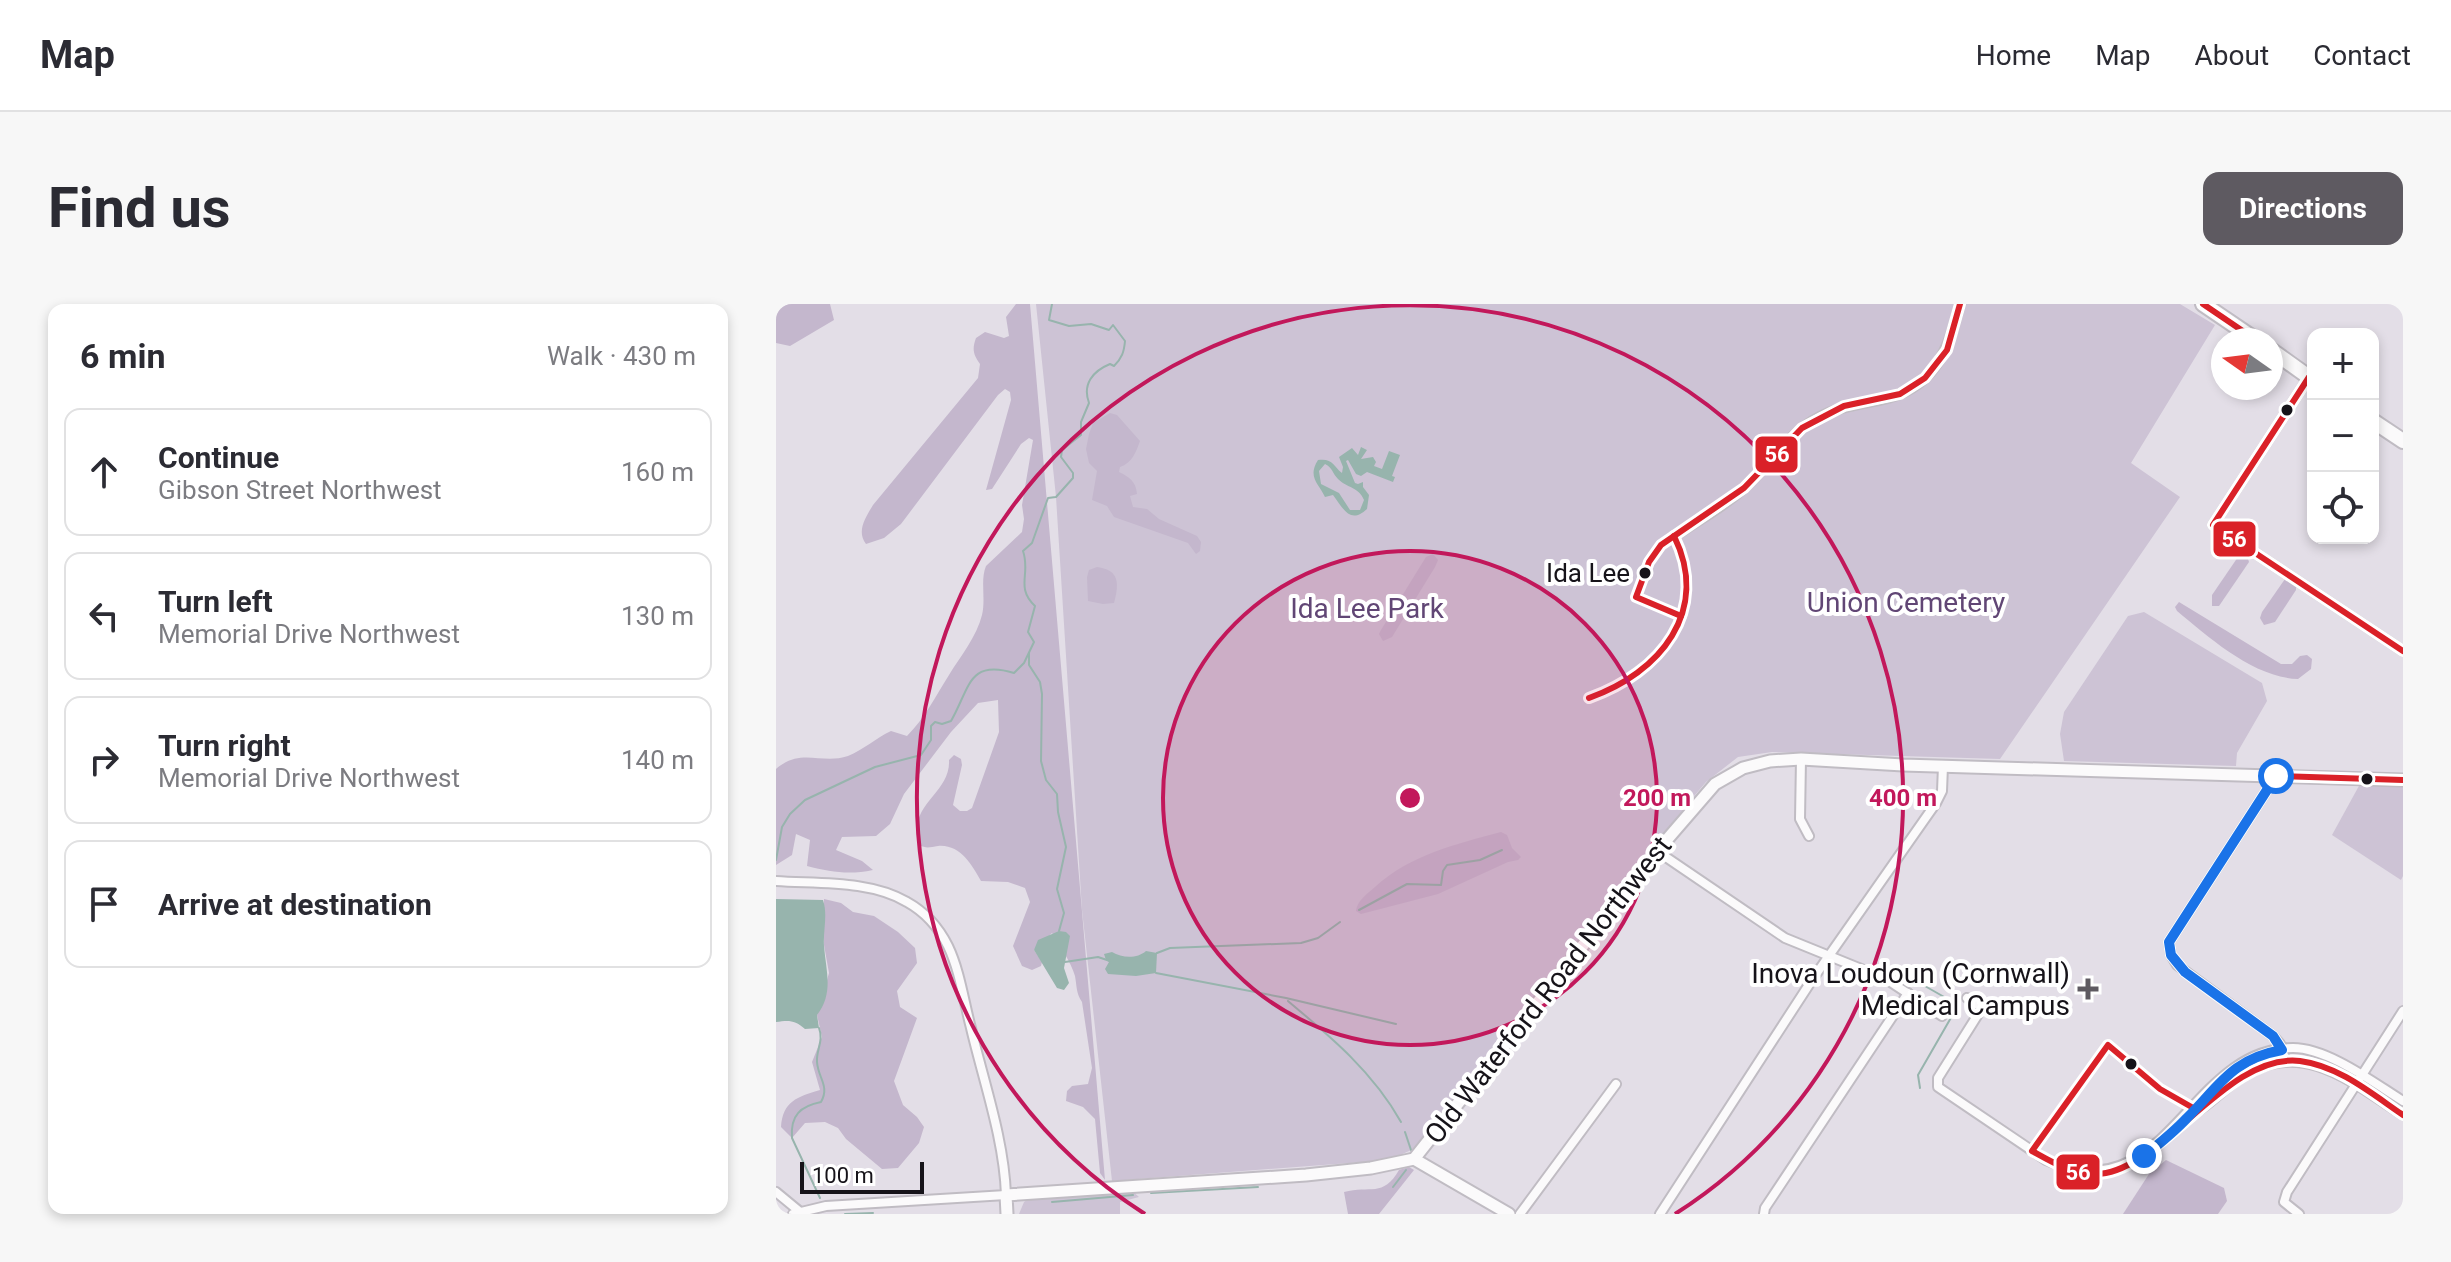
<!DOCTYPE html>
<html lang="en">
<head>
<meta charset="utf-8">
<style>
	body { margin:0; font-family:Roboto,sans-serif; background:#f7f7f7; color:#2b2b33 }
	.controls { position:absolute; right:24px; top:24px; display:grid; overflow:hidden; border-radius:16px; box-shadow:0 4px 12px #0003 }
	.controls button { width:72px; height:72px; display:grid; place-items:center; padding:0; border:0; border-bottom:2px solid #e1e1e2; background:#fff; color:#2b2b33; font:40px sans-serif }
	.compass { position:absolute; left:1435px; top:24px; width:72px; height:72px; border-radius:50%; background:#fff; box-shadow:0 4px 12px #0003; rotate:284deg }
	.scale { position:absolute; left:24px; bottom:20px; width:124px; box-sizing:border-box; padding-left:8px; border:4px solid #161319; border-top:0; font-size:22px; line-height:28px; white-space:nowrap; color:#161319; -webkit-text-stroke:6px #fff; paint-order:stroke }
	.stop { position:absolute; width:24px; height:24px; margin:-18px; border:6px solid #1a73e8; border-radius:50%; background:#fff }
	.stop.end { background:#1a73e8; border-color:#fff; box-shadow:0 2px 8px #0008 }
	.list { margin:0; padding:0; list-style:none }
	h2 { display:flex; justify-content:space-between; align-items:center; height:104px; margin:0; padding:0 32px; font-size:34px }
	h2 small { font-size:26px; font-weight:400; color:#7c7c81 }
	.list li { display:grid; grid-template-columns:52px 1fr auto; gap:24px; align-items:center; box-sizing:border-box; height:128px; margin:0 16px 16px; padding:0 16px; border:2px solid #e1e1e2; border-radius:16px }
	.list b { display:block; font-size:30px; white-space:nowrap }
	.list p { margin:0; font-size:26px; white-space:nowrap; color:#7c7c81 }
	.list em { font-size:26px; font-style:normal; color:#7c7c81 }
	.icon { flex:none; width:44px; height:44px; fill:none; stroke:currentColor; stroke-width:2; stroke-linecap:round; stroke-linejoin:round }
	.map { position:relative; flex:none; width:1627px; height:910px; overflow:hidden; border-radius:16px }
	header { display:flex; align-items:center; gap:48px; box-sizing:border-box; height:112px; padding:0 40px; background:#fff; border-bottom:2px solid #e1e1e2 }
	header strong { font-size:38px }
	nav { display:flex; gap:44px; margin-inline-start:auto; font-size:28px }
	.intro { display:flex; align-items:center; justify-content:space-between; box-sizing:border-box; height:192px; padding:0 48px }
	h1 { margin:0; font-size:56px }
	.button { padding:20px 36px; border-radius:16px; background:#5e5a61; color:#fff; font-size:28px; font-weight:700 }
	main { display:flex; gap:48px; padding:0 48px }
	aside { flex:1; background:#fff; border-radius:16px; box-shadow:0 4px 12px #0003 }
	.map>svg:first-child { display:block }
	.green { fill:#cdc3d5 }
	.forest { fill:#c4b7cd }
	.water { fill:#97b4ad; fill-rule:evenodd }
	.lines { fill:none; stroke-linecap:round; stroke-linejoin:round }
	.stream { stroke:#97b4ad; stroke-width:2 }
	.minor-casing { stroke:#c0bcc3; stroke-width:12 }
	.tertiary-casing { stroke:#c0bcc3; stroke-width:15 }
	.primary-casing { stroke:#c0bcc3; stroke-width:18 }
	.minor { stroke:#fbfafb; stroke-width:8 }
	.tertiary { stroke:#fbfafb; stroke-width:11 }
	.primary { stroke:#fbfafb; stroke-width:14 }
	.bus-1-casing { stroke:#fff; stroke-width:12 }
	.bus-1 { stroke:#da2128; stroke-width:6 }
	.route { stroke:#1a73e8; stroke-width:10 }
	.ring { fill:none; stroke:#c2185b; stroke-width:4 }
	.bus-dot { fill:#161319; stroke:#fff; stroke-width:3 }
	.poi-dot { fill:#5e5a61; stroke:#fff; stroke-width:3 }
	.labels { text-anchor:middle; dominant-baseline:central; stroke-width:8; stroke-linejoin:round; paint-order:stroke }
	.bus-label { font-size:26px; fill:#161319; stroke:#fff; text-anchor:end }
	.park-label { font-size:28px; fill:#614675; stroke:#fff }
	.poi-label { font-size:28px; fill:#161319; stroke:#fff; text-anchor:end }
	.street-label { font-size:28px; fill:#161319; stroke:#fff }
	.centre { fill:#c2185b; stroke:#fff; stroke-width:4 }
	.ring-label { font-size:24px; text-anchor:middle; font-weight:bold; fill:#c2185b; stroke:#fff; stroke-width:8; stroke-linejoin:round; paint-order:stroke }
	.line-badge { stroke:#fff; stroke-width:3 }
	.badge-label { font-size:22px; text-anchor:middle; font-weight:bold; fill:#fff }
</style>
</head>
<body>
<header>
<strong>Map</strong>
<nav><a>Home</a><a>Map</a><a>About</a><a>Contact</a></nav>
</header>
<div class="intro"><h1>Find us</h1><a class="button">Directions</a></div>
<main>
<aside>
<h2>6 min<small>Walk · 430 m</small></h2>
<ul class="list">
<li><svg class="icon" aria-label="ahead" viewBox="0 0 24 24"><path d="M12 20V5M6 11l6-6 6 6"/></svg><div><b>Continue</b><p>Gibson Street Northwest</p></div><em>160 m</em></li>
<li><svg class="icon" aria-label="left" viewBox="0 0 24 24"><path d="M17 20v-9H6M10 6l-5 5 5 5"/></svg><div><b>Turn left</b><p>Memorial Drive Northwest</p></div><em>130 m</em></li>
<li><svg class="icon" aria-label="right" viewBox="0 0 24 24"><path d="M7 20v-9h11M14 6l5 5-5 5"/></svg><div><b>Turn right</b><p>Memorial Drive Northwest</p></div><em>140 m</em></li>
<li><svg class="icon" aria-label="arrive" viewBox="0 0 24 24"><path d="M6 21V4h12l-3 4 3 4H6"/></svg><div><b>Arrive at destination</b></div></li>
</ul>
</aside>
<div class="map">
<svg width="1627" height="910" viewBox="0 0 1627 910">
	<rect width="100%" height="100%" fill="#e3dee7"/>
	<g class="green">
		<path d="M260 0H1404L1439 21 1355 159 1404 193 1224 455 996 448 962 453 930 478 919 491 642 843 613 856 336 877 306 606 280 193Z"/>
		<path d="M1368 308 1486 379 1491 397 1461 449 1460 462 1288 457 1284 430 1288 408 1352 312Z"/>
		<path d="M1584 480 1627 481V572L1625 576 1556 531Z"/>
		<path d="M355 886 363 893 344 898V910H243L248 898 253 895Z"/>
	</g>
	<g class="forest">
		<path d="M0 0H54L58 16 14 42 0 39Z"/>
		<path d="M240 0H254L329 876 324 869 319 815 307 803 290 797 291 787 296 782 312 780 316 764 306 698C300 689 301 683 299 672 295 658 284 642 276 629L258 646 266 658 265 662 256 666 246 662 237 642 254 598 249 584 232 578 205 577C196 561 184 540 162 542 154 543 151 545 143 541 130 500 175 490 173 456L178 451 185 455 186 461 177 501 184 507H191L196 504 223 428 222 396 202 399 175 428 128 490 114 520 100 532 66 533 60 546 86 557 97 566C73 571 55 568 31 562L34 536 20 530 16 551 0 561V465C25 443 45 461 72 452 87 446 100 434 115 427L131 432C149 414 159 393 173 371 184 353 201 332 206 311 210 295 204 276 210 262L246 228 248 215 246 201 257 136 253 134 245 140 216 185 210 186 235 96 234 88 229 85 222 91 125 220 108 234 90 240C80 227 90 213 97 201L202 74 204 60C197 50 196 45 200 34L209 28 228 34 233 32 230 13Z"/>
		<path d="M334 109 341 111 364 137C360 148 356 159 344 163L343 168C353 173 360 177 361 190L354 192 357 203 371 205 383 215 421 232 425 238 424 247 420 250 412 239 338 213 331 202 316 196 321 167 313 159 310 145 313 130 317 119Z"/>
		<path d="M657 250 662 256 659 263 616 333 607 337 603 330 605 326 650 253Z"/>
		<path d="M1464 250 1471 251 1473 258 1443 302H1436V291Z"/>
		<path d="M321 263C344 266 343 280 338 299L327 300 312 297 311 273 313 266Z"/>
		<path d="M1509 275 1520 280V286L1499 318 1488 321 1484 314 1486 308Z"/>
		<path d="M1403 298 1505 360H1516L1524 352 1531 351 1536 355 1535 365 1522 375C1477 373 1435 335 1401 307L1399 303Z"/>
		<path d="M725 528 731 531 736 544 745 553 742 556 732 558 662 590 585 610 580 607C581 597 591 590 599 583 634 551 680 540 725 528Z"/>
		<path d="M48 595 65 599 77 608 98 612 122 628 139 644 141 659 121 687 124 703 141 714 118 777 127 801 141 813 148 823 143 839 122 864 106 865 70 835 62 824 49 818 29 819 16 834 5 823C7 797 21 793 44 786L36 758 46 733 41 711 53 669 48 641Z"/>
		<path d="M1390 856 1448 884 1451 897 1442 910H1347L1373 870Z"/>
		<path d="M633 863 638 866 603 910H572L568 888C594 881 607 894 623 866Z"/>
	</g>
	<g class="water">
		<path d="M585 143 591 146 585 155 597 153 600 158 598 162 606 165 613 147 624 151 616 172 619 173 617 178 591 168 585 172 580 170 572 156 570 157 579 179 582 180 587 178V183L593 191 591 205C574 221 567 204 557 191L549 193C543 180 531 173 542 156 557 154 557 162 566 169L567 163 563 153 576 144 582 151ZM549 160C557 164 556 169 562 175 571 184 583 183 588 196L584 206H574L563 189 545 180 543 167Z"/>
		<path d="M0 595 47 596C52 611 47 626 48 642 50 667 58 689 41 711L43 724 29 725C19 716 13 716 0 718Z"/>
		<path d="M283 627 290 628 294 632 288 664 293 679 288 686 281 684 258 646 262 636Z"/>
		<path d="M370 647 381 649 380 669 360 672 332 670 329 665 333 658 330 656 328 650 336 648C346 654 361 655 370 647Z"/>
	</g>
	<g class="lines">
		<g class="stream">
			<path d="M253 349V361L264 378 266 390 265 457 270 476 281 490 282 508 290 543 281 585 288 609 283 627"/>
			<path d="M0 556 6 523 14 510 29 496 99 463 145 451 155 436V422L159 418 166 420 175 417C194 384 192 355 238 369L248 359 258 338 252 328 259 302C239 283 255 270 247 247L256 239 272 194 280 193 297 174V169L285 153 286 146 305 131V118L313 99C306 80 317 67 334 60L338 62C346 54 348 48 349 37L337 21 333 26 315 20 293 22 273 16 276 0"/>
			<path d="M583 606 631 580 665 581 667 567 671 561 704 556 726 546"/>
			<path d="M381 649 394 644 525 639 542 634 564 618"/>
			<path d="M289 658 322 653 334 657"/>
			<path d="M1119 665 1177 698 1180 705 1142 771 1144 784"/>
			<path d="M380 669 510 694 620 720"/>
			<path d="M512 697C555 733 597 768 625 818"/>
			<path d="M43 724C48 737 40 746 41 758 42 774 54 782 45 798 25 802 14 811 16 834L44 894"/>
			<path d="M629 828 635 846"/>
			<path d="M617 883 630 866"/>
			<path d="M375 889 482 883"/>
			<path d="M276 898 357 891"/>
			<path d="M69 910 97 909"/>
		</g>
		<defs>
			<g id="minor">
				<path d="M1533 73 1437 221 1627 347"/>
				<path d="M898 232C922 217 948 202 969 183 990 164 1006 139 1029 122 1052 105 1076 101 1103 96 1158 86 1172 47 1184 0"/>
				<path d="M1025 455 1024 515 1033 532"/>
				<path d="M1500 472 1393 638 1395 651 1401 661 1497 732 1504 740 1510 757"/>
				<path d="M881 547 1009 634 1110 675 1166 712"/>
				<path d="M0 577C42 580 94 576 131 598 149 608 163 624 172 642 184 667 188 698 195 724 208 779 228 835 230 891L50 902 17 910"/>
				<path d="M1191 694 1206 704 1162 774V783L1270 856C1392 910 1412 744 1517 744 1552 744 1598 779 1627 797"/>
				<path d="M1420 808C1438 797 1451 781 1469 771 1528 735 1578 780 1627 811"/>
				<path d="M0 888 23 907"/>
				<path d="M744 910 840 780"/>
				<path d="M884 910 1036 676 1160 499 1166 487 1167 462"/>
				<path d="M988 910 989 904 1132 689"/>
				<path d="M1523 910 1508 898 1511 888 1627 707"/>
			</g>
			<g id="tertiary">
				<path d="M638 855 733 910"/>
				<path d="M231 910 230 891 530 871 595 864 638 855 888 539 939 480 967 464 994 457 1025 455 1127 461 1627 476"/>
			</g>
			<g id="primary">
				<path d="M1427 0 1480 36"/>
				<path d="M1495 46 1537 76"/>
				<path d="M1597 117 1627 137"/>
			</g>
		</defs>
		<use href="#minor" class="minor-casing"/>
		<use href="#tertiary" class="tertiary-casing"/>
		<use href="#primary" class="primary-casing"/>
		<use href="#minor" class="minor"/>
		<use href="#tertiary" class="tertiary"/>
		<use href="#primary" class="primary"/>
		<defs>
			<g id="bus-1">
				<path d="M1427 0 1480 36"/>
				<path d="M1533 73 1437 221 1627 347"/>
				<path d="M905 312 860 293 873 258 885 241 968 184 1026 124 1068 102 1124 90 1149 74 1171 46 1184 0"/>
				<path d="M813 394C884 369 935 307 898 232"/>
				<path d="M1627 476 1500 472 1393 638 1395 651 1409 668 1497 732 1506 746C1468 755 1443 776 1419 805L1384 785 1332 741 1256 847C1276 858 1295 870 1319 870 1383 871 1450 748 1524 757 1563 762 1596 790 1627 811"/>
			</g>
		</defs>
		<use href="#bus-1" class="bus-1-casing"/>
		<use href="#bus-1" class="bus-1"/>
	</g>
	<g class="lines">
		<path class="route" d="M1368 852C1383 840 1398 828 1411 814 1444 781 1456 755 1506 746L1497 732 1409 668 1395 651 1393 638 1500 472"/>
	</g>
	<circle cx="634" cy="494" r="247" fill="#c2185b" fill-opacity=".12"/>
	<g class="ring">
		<circle cx="634" cy="494" r="247"/>
		<path d="M369 910A493 493 0 1 1 899 910"/>
	</g>
	<g class="bus-dot">
		<circle cx="1511" cy="106" r="7"/>
		<circle cx="869" cy="269" r="7"/>
		<circle cx="1591" cy="475" r="7"/>
		<circle cx="1355" cy="760" r="7"/>
	</g>
	<path class="poi-dot" d="M1308 673h8v8h8v8h-8v8h-8v-8h-8v-8h8z"/>
	<g class="labels">
		<g class="bus-label">
			<text x="854" y="269">Ida Lee</text>
		</g>
		<g class="park-label">
			<text x="1130" y="298">Union Cemetery</text>
			<text x="591" y="304">Ida Lee Park</text>
		</g>
		<g class="poi-label">
			<text x="1294" y="669">Inova Loudoun (Cornwall)<tspan x="1294" dy="32">Medical Campus</tspan></text>
		</g>
		<g class="street-label">
			<text transform="translate(772 686) rotate(-52)">Old Waterford Road Northwest</text>
		</g>
	</g>
	<circle cx="634" cy="494" r="12" class="centre"/>
	<g class="ring-label">
		<text x="881" y="502">200 m</text>
		<text x="1127" y="502">400 m</text>
	</g>
	<g class="line-badge">
		<rect x="978" y="131" width="45" height="39" rx="8" fill="#da2128"/>
		<rect x="1436" y="216" width="45" height="38" rx="8" fill="#da2128"/>
		<rect x="1279" y="849" width="46" height="38" rx="8" fill="#da2128"/>
	</g>
	<g class="badge-label">
		<text x="1001" y="158">56</text>
		<text x="1458" y="243">56</text>
		<text x="1302" y="876">56</text>
	</g>
</svg>
<div class="controls">
<button>+</button>
<button>−</button>
<button><svg class="icon" aria-label="locate" viewBox="0 0 24 24"><circle cx="12" cy="12" r="6"/><path d="M12 2v4M12 18v4M2 12h4M18 12h4"/></svg></button>
</div>
<svg class="compass" viewBox="-18 -18 36 36"><path d="M0-13l5 13h-10z" fill="#e53935"/><path d="M0 13l5-13h-10z" fill="#7c7c81"/></svg>
<div class="scale">100 m</div>
<div class="stop" style="left:1500px;top:472px"></div>
<div class="stop end" style="left:1368px;top:852px"></div>
</div>
</main>
</body>
</html>
